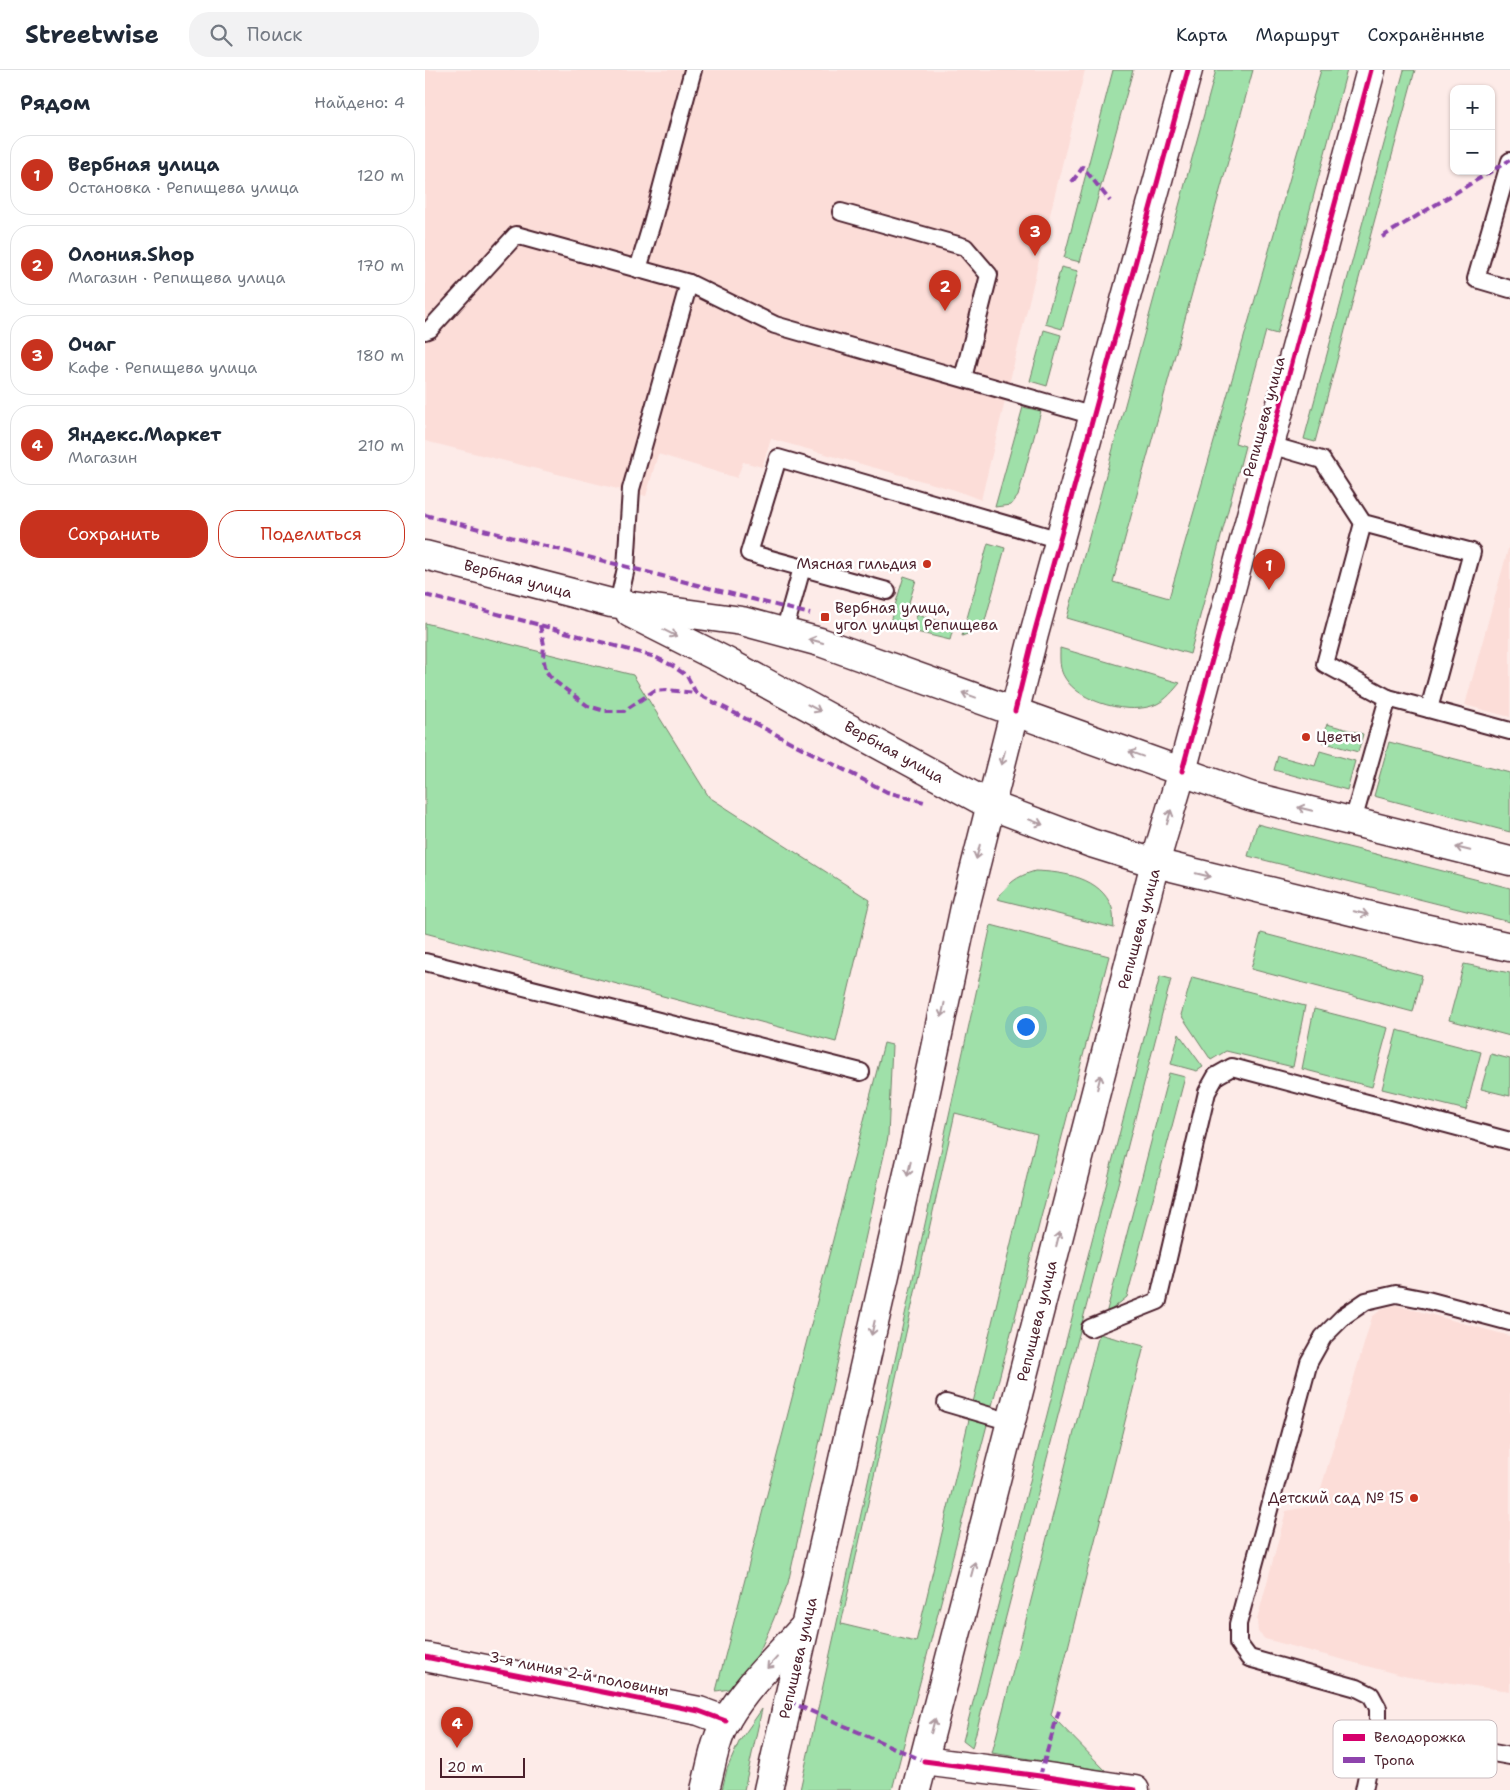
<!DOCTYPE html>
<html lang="ru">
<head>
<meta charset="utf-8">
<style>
	body { margin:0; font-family:"Shantell Sans",sans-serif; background:#f2f2f3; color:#1f2937 }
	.controls { position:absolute; right:15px; top:15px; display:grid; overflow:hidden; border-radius:10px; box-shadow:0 1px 4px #0004 }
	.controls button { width:45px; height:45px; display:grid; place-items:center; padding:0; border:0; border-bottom:1px solid #e0e1e3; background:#fff; color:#1f2937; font:25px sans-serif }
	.scale { position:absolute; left:15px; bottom:12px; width:85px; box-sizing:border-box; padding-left:5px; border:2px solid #4a1f2b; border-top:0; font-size:14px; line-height:18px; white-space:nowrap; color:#4a1f2b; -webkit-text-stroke:4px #fff; paint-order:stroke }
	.you { position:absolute; left:600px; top:956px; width:18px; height:18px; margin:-12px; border:4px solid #fff; border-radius:50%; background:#1a73e8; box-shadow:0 0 0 8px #1a73e833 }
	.badge { display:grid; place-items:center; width:32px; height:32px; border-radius:50%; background:#c8321e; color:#fff; font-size:16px; font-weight:700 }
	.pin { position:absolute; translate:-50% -41px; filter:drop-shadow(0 1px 2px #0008) }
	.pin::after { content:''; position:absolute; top:26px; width:18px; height:15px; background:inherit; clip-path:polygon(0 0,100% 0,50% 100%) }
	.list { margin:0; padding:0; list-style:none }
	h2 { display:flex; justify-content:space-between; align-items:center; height:65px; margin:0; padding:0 20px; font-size:21px }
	h2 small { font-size:16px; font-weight:400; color:#747a83 }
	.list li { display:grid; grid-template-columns:32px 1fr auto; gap:15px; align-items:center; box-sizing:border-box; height:80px; margin:0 10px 10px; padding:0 10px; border:1px solid #e0e1e3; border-radius:20px }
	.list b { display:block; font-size:19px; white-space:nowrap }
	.list p { margin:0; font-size:16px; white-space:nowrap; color:#747a83 }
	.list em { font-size:16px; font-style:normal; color:#747a83 }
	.actions { display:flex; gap:10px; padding:15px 20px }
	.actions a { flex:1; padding:11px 0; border:1px solid #c8321e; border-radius:20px; text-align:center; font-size:18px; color:#c8321e }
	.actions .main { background:#c8321e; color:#fff }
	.icon { flex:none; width:28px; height:28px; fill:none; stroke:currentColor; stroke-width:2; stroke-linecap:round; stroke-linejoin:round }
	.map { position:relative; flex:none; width:1085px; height:1720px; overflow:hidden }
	header { display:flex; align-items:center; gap:30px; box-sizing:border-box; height:70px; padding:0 25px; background:#fff; border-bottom:1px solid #e0e1e3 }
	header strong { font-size:24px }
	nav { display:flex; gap:28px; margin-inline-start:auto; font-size:18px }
	.search { width:350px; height:45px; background:#f2f2f3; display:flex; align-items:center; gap:12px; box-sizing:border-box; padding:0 18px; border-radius:20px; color:#747a83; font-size:19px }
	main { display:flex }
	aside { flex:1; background:#fff }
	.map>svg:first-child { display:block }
	.built { fill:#fcddd8 }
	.green { fill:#9fe0a9; stroke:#74806a; fill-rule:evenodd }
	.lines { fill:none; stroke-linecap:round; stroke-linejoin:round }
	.lane-casing { stroke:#4a1f2b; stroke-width:20 }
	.street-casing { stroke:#4a1f2b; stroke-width:31 }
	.secondary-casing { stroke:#4a1f2b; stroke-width:31 }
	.lane { stroke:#fff; stroke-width:16 }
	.street { stroke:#fff; stroke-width:28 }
	.secondary { stroke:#fff; stroke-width:28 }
	.quiet { stroke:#8e44ad; stroke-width:4; stroke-dasharray:8 4; stroke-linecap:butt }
	.cycleway-casing { stroke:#fff; stroke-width:8 }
	.cycleway { stroke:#d6006c; stroke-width:5 }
	.oneway { stroke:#ae9aa0 }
	.poi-dot { fill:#c8321e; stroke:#fff; stroke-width:2 }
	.labels { text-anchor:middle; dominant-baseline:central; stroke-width:5; stroke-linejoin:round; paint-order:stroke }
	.street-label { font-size:15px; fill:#4a1f2b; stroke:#fff }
	.poi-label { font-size:15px; fill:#4a1f2b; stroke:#fff; text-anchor:end }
	.key { fill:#fff; stroke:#c9bcbf; stroke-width:1 }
	.key-label { font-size:14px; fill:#4a1f2b }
</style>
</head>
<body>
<header>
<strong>Streetwise</strong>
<div class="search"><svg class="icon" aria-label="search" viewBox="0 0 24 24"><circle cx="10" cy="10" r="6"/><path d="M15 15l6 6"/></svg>Поиск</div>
<nav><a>Карта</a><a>Маршрут</a><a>Сохранённые</a></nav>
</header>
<main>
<aside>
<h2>Рядом<small>Найдено: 4</small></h2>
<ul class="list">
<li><span class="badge">1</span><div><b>Вербная улица</b><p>Остановка · Репищева улица</p></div><em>120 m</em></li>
<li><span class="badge">2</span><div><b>Олония.Shop</b><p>Магазин · Репищева улица</p></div><em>170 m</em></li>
<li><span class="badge">3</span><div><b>Очаг</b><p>Кафе · Репищева улица</p></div><em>180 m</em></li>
<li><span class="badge">4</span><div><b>Яндекс.Маркет</b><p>Магазин</p></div><em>210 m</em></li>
</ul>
<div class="actions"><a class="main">Сохранить</a><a>Поделиться</a></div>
</aside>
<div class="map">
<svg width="1085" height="1720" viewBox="0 0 1085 1720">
	<rect width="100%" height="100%" fill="#fdebe8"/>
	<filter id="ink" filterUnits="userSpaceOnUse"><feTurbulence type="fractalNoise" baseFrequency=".02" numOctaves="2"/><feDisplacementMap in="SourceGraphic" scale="10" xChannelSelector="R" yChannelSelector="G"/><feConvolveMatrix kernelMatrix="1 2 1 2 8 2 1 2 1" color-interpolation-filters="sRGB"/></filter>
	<g filter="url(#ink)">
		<g class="built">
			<path d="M0 0H660L556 430 530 420 346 369 337 397 318 392 312 408 233 384 221 426 0 371Z"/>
			<path d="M1085 472V647L1040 635Z"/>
			<path d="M971 1235 1085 1266V1621L983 1607 840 1569 833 1562 832 1550 861 1441 891 1435 947 1247 958 1238Z"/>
		</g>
		<g class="green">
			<path d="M688 0H708L655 192 639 188Z"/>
			<path d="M791 0H828L688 512 744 528 896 0H922L852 264 841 261 810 373 820 376 765 584 642 548Z"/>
			<path d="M979 0H990L890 372 879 369Z"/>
			<path d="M636 197 653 201 637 259 620 254Z"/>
			<path d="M619 260 636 265 622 316 605 311Z"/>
			<path d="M598 337 616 341 593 426 586 435 570 437Z"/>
			<path d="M563 473 580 478 558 558 537 566Z"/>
			<path d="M479 506 491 510 476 558 464 555Z"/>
			<path d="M492 545 529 555 525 570 487 561Z"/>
			<path d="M0 553 208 605 284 727 445 830 411 972 0 863Z"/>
			<path d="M635 578 755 613C748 621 742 629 732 634 706 646 655 633 640 608 634 599 635 589 635 578Z"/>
			<path d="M902 654 938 664 933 682 897 672Z"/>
			<path d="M964 672 1085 703V762L949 726Z"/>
			<path d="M895 681 930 691 922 720 849 700 853 686 890 696Z"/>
			<path d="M832 754 1085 818V852L823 786Z"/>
			<path d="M610 801C638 802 676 807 687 838 689 844 688 852 689 858L572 829C584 813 590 807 610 801Z"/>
			<path d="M566 855 684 886 467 1720H375ZM530 1043 612 1064 491 1572 416 1554Z"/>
			<path d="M836 863 997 905 988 942 826 899Z"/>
			<path d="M1039 894 1085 903V966L1024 950Z"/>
			<path d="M735 906 746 909 547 1678 538 1671Z"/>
			<path d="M767 907 880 936 868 997 801 981 786 990 756 945Z"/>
			<path d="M889 939 963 958 947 1017 877 999Z"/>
			<path d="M972 960 1056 982 1041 1040 957 1019Z"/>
			<path d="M754 964 778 997 772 1001 746 994Z"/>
			<path d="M459 973 467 975 463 1067 363 1513C353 1537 330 1603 310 1616 304 1620 297 1620 291 1621Z"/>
			<path d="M1066 984 1085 989V1026L1056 1019Z"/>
			<path d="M744 1003 760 1007 702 1227 681 1244Z"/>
			<path d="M674 1264 719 1276 626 1645 681 1701 567 1683Z"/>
			<path d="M337 1639 319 1720H297L302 1699 314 1672Z"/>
		</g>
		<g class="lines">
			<defs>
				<g id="lane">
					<path d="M1085 91 1051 209 1085 219"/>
					<path d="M416 142 540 177 564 205 538 308"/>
					<path d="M213 199 227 153 268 0"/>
					<path d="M0 261 5 259 91 165 264 213 350 255 669 346"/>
					<path d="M845 375 897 390 938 453 1047 482 1004 639"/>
					<path d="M938 453 900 594 963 628"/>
					<path d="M462 521 324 483 353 388 635 470"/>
					<path d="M193 534 201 498 206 419 264 213"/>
					<path d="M359 562 377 498"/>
					<path d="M928 751 963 628 1085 661"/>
					<path d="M0 892 436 1002"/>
					<path d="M665 1258 733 1231 782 1022 791 1006 807 997 1085 1071"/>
					<path d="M521 1333 586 1352"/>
					<path d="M1040 1678 1085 1686"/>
					<path d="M939 1720 953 1652V1638L946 1625 932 1618 824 1588 813 1573V1554L884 1292 898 1267 919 1246 941 1231 971 1224 1002 1230 1085 1252"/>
				</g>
				<g id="street">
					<path d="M0 1587 274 1641 301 1651"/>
					<path d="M499 1691 615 1706 710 1720"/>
					<path d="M280 1720C286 1697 290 1670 302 1649 322 1615 353 1586 379 1557"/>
				</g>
				<g id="secondary">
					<path d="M0 485 186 533 317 551 395 572 825 726 1085 791"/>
					<path d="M205 543 302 592 565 735 666 773 730 793 971 852 1085 877"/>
					<path d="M343 1720 489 1077 540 837 609 564 763 0"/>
					<path d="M491 1720 730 793 757 701 946 0"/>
				</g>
			</defs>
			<use href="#lane" class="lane-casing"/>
			<use href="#street" class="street-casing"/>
			<use href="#secondary" class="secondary-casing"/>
			<use href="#lane" class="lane"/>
			<use href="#street" class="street"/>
			<use href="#secondary" class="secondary"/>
			<g class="quiet">
				<path d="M647 112 658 97 685 131"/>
				<path d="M957 167 1085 90"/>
				<path d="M0 445 385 544"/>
				<path d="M0 525 115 555 230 587 248 596 262 606 271 623 462 722 499 732"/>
				<path d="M115 555 119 575 118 587 121 601 128 610 163 636 180 641H199L229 621 242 620 271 623"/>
				<path d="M363 1631 499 1691"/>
				<path d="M615 1706 635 1637"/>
			</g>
			<defs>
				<g id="cycleway">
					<path d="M590 641 609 564 763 0"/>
					<path d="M757 701 946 0"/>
					<path d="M0 1587 274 1641 301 1651"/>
					<path d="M499 1691 615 1706 710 1720"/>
				</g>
			</defs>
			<use href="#cycleway" class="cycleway-casing"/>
			<use href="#cycleway" class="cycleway"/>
		</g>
		<defs><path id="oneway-shaft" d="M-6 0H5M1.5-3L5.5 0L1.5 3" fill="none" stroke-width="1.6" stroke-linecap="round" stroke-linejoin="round" transform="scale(1.25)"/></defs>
		<g class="oneway">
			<use href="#oneway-shaft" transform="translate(245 563) rotate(27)"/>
			<use href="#oneway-shaft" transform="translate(391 571) rotate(-164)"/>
			<use href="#oneway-shaft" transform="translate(544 625) rotate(-160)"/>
			<use href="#oneway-shaft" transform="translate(389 638) rotate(28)"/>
			<use href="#oneway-shaft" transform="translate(711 684) rotate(-160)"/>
			<use href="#oneway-shaft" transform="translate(578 688) rotate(105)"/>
			<use href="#oneway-shaft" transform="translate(880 739) rotate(-166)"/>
			<use href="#oneway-shaft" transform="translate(744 747) rotate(-74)"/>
			<use href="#oneway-shaft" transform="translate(611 752) rotate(21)"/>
			<use href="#oneway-shaft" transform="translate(1038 779) rotate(-166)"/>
			<use href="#oneway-shaft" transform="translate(553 782) rotate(104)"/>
			<use href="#oneway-shaft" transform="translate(778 805) rotate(14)"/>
			<use href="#oneway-shaft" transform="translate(936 843) rotate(14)"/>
			<use href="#oneway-shaft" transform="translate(518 940) rotate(102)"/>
			<use href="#oneway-shaft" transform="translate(674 1012) rotate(-76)"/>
			<use href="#oneway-shaft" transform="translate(484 1099) rotate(103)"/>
			<use href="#oneway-shaft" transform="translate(633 1169) rotate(-76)"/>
			<use href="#oneway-shaft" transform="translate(448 1258) rotate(103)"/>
			<use href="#oneway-shaft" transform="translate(548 1499) rotate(-75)"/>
			<use href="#oneway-shaft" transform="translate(347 1593) rotate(132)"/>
			<use href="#oneway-shaft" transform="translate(508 1656) rotate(-75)"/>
		</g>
	</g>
	<g class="poi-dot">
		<circle cx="502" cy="494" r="5"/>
		<rect x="395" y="542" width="10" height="10" rx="2.5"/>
		<circle cx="881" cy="667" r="5"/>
		<circle cx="989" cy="1428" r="5"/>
	</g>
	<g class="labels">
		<g class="street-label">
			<text transform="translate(839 347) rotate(-75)">Репищева улица</text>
			<text transform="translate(93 509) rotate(15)">Вербная улица</text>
			<text transform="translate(469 682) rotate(29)">Вербная улица</text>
			<text transform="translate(714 859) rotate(-75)">Репищева улица</text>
			<text transform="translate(612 1251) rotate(-76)">Репищева улица</text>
			<text transform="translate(373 1588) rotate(-77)">Репищева улица</text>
			<text transform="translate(154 1604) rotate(11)">3-я линия 2-й половины</text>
		</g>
		<g class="poi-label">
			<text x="492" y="494">Мясная гильдия</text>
			<text x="410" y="538" text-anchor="start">Вербная улица,<tspan x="410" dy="17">угол улицы Репищева</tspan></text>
			<text x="891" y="667" text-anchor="start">Цветы</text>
			<text x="979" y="1428">Детский сад № 15</text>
		</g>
	</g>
	<rect x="908" y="1650" width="164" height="58" rx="8" class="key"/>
	<rect x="918" y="1664" width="22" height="7" fill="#d6006c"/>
	<rect x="918" y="1687" width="22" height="6" fill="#8e44ad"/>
	<g class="key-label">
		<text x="949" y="1672">Велодорожка</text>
		<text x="949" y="1695">Тропа</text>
	</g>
</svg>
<div class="controls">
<button>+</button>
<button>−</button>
</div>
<div class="scale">20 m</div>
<div class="you"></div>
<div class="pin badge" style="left:844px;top:520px">1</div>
<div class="pin badge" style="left:520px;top:241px">2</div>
<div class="pin badge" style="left:610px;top:186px">3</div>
<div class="pin badge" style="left:32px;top:1678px">4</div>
</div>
</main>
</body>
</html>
